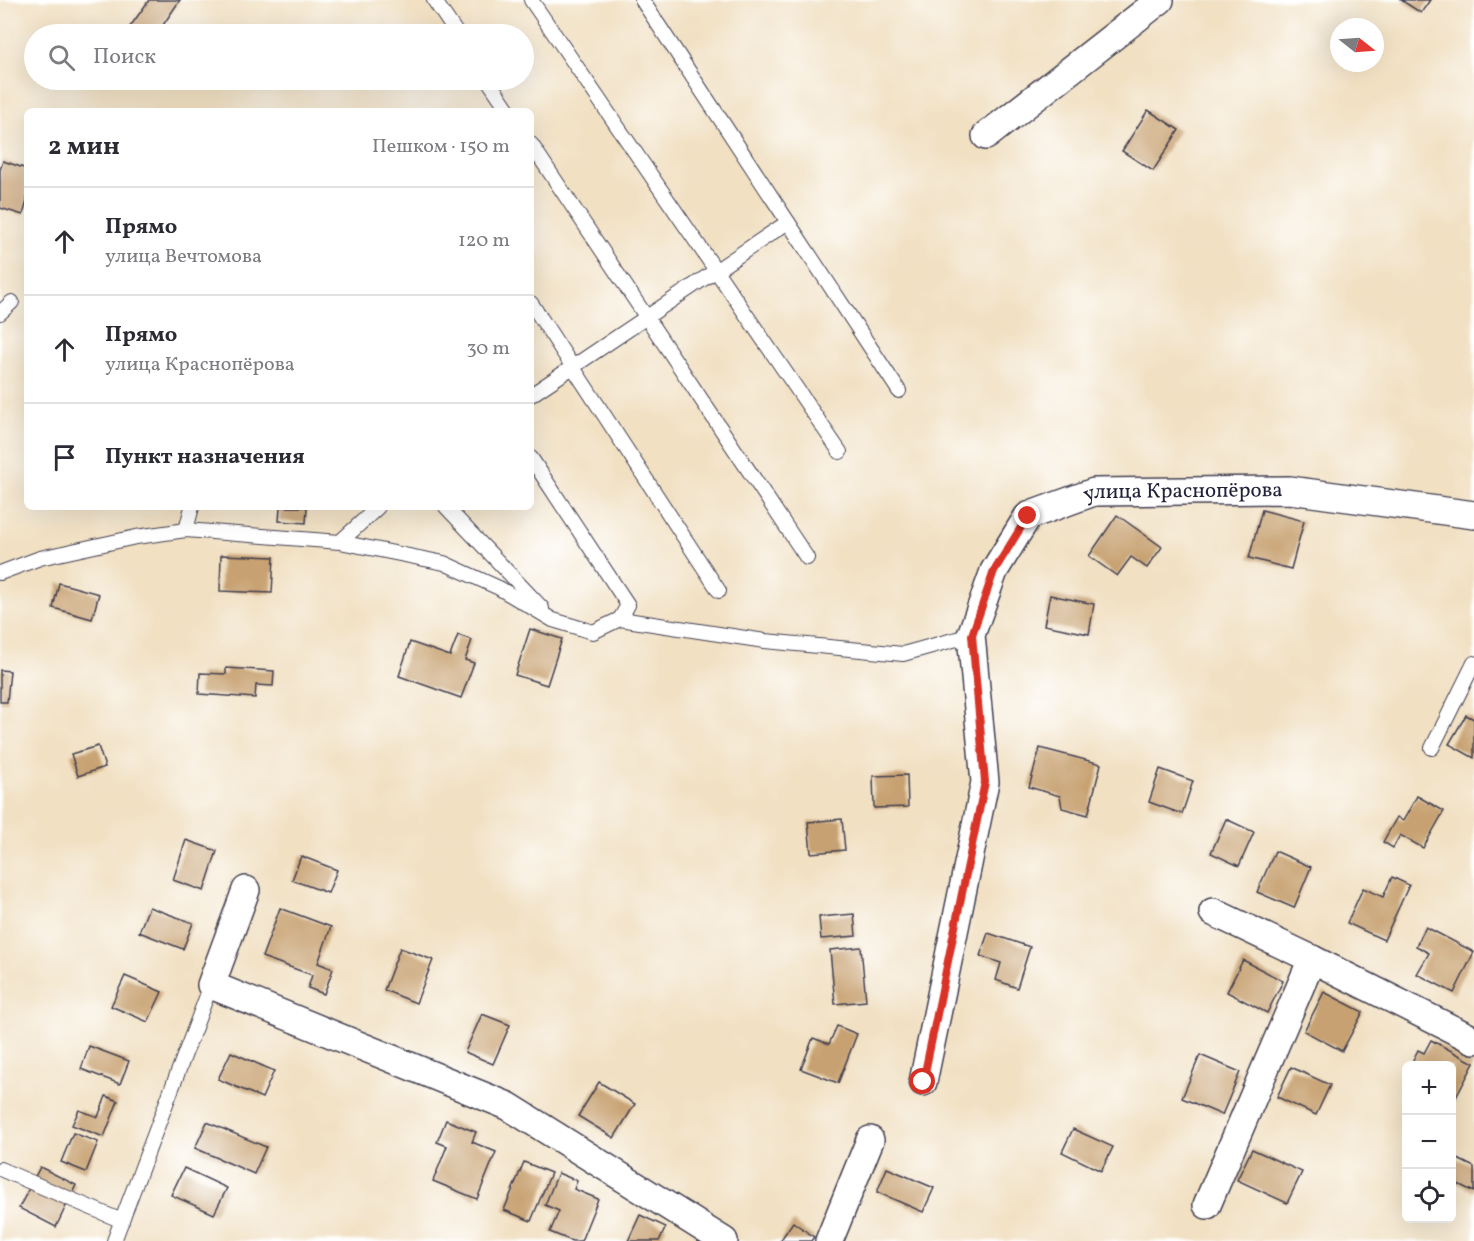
<!DOCTYPE html>
<html lang="ru">
<head>
<meta charset="utf-8">
<style>
	body { margin:0; font-family:Vollkorn,serif; background:#f7f7f7; color:#2b2b33 }
	.controls { position:absolute; right:18px; bottom:18px; display:grid; overflow:hidden; border-radius:9px; box-shadow:0 6px 24px #0002 }
	.controls button { width:54px; height:54px; display:grid; place-items:center; padding:0; border:0; border-bottom:2px solid #e1e1e2; background:#fff; color:#2b2b33; font:30px sans-serif }
	.compass { position:absolute; left:1330px; top:18px; width:54px; height:54px; border-radius:50%; background:#fff; box-shadow:0 6px 24px #0002; rotate:107deg }
	.stop { position:absolute; width:18px; height:18px; margin:-14px; border:4px solid #d93025; border-radius:50%; background:#fff }
	.stop.end { background:#d93025; border-color:#fff; box-shadow:0 2px 6px #0008 }
	.list { margin:0; padding:0; list-style:none }
	h2 { display:flex; justify-content:space-between; align-items:center; height:78px; margin:0; padding:0 24px; font-size:26px }
	h2 small { font-size:20px; font-weight:400; color:#7c7c81 }
	.list li { display:grid; grid-template-columns:39px 1fr auto; gap:18px; align-items:center; box-sizing:border-box; height:108px; padding:0 24px; border-top:2px solid #e1e1e2 }
	.list b { display:block; font-size:22px; white-space:nowrap }
	.list p { margin:0; font-size:20px; white-space:nowrap; color:#7c7c81 }
	.list em { font-size:20px; font-style:normal; color:#7c7c81 }
	.icon { flex:none; width:33px; height:33px; fill:none; stroke:currentColor; stroke-width:2; stroke-linecap:round; stroke-linejoin:round }
	.map { position:relative; flex:none; width:1474px; height:1241px; overflow:hidden }
	.search { position:absolute; background:#fff; box-shadow:0 6px 24px #0002; left:24px; top:24px; width:510px; height:66px; display:flex; align-items:center; gap:15px; box-sizing:border-box; padding:0 21px; border-radius:33px; color:#7c7c81; font-size:22px }
	.panel { position:absolute; background:#fff; box-shadow:0 6px 24px #0002; left:24px; top:108px; width:510px; height:402px; border-radius:9px }
	.map>svg:first-child { display:block }
	.building { fill:#c7a171 }
	.lines { fill:none; stroke-linecap:round; stroke-linejoin:round }
	.lane-casing { stroke:#413e4f; stroke-width:16 }
	.street-casing { stroke:#413e4f; stroke-width:30 }
	.lane { stroke:#fff; stroke-width:14 }
	.street { stroke:#fff; stroke-width:27 }
	.route { stroke:#d93025; stroke-width:8 }
	.labels { text-anchor:middle; dominant-baseline:central; stroke-width:4.5; stroke-linejoin:round; paint-order:stroke }
	.street-label { font-size:21px; fill:#22223b; stroke:#fff }
</style>
</head>
<body>
<div class="map">
<svg width="1474" height="1241" viewBox="0 0 1474 1241">
	<rect width="100%" height="100%" fill="#fff"/>
	<filter id="ink" filterUnits="userSpaceOnUse"><feTurbulence type="fractalNoise" baseFrequency=".0167" numOctaves="2"/><feDisplacementMap in="SourceGraphic" scale="12" xChannelSelector="R" yChannelSelector="G"/><feConvolveMatrix kernelMatrix="1 2 1 2 8 2 1 2 1" color-interpolation-filters="sRGB"/></filter>
	<filter id="wash" filterUnits="userSpaceOnUse"><feTurbulence type="fractalNoise" baseFrequency=".008" numOctaves="4" result="noise"/><feDisplacementMap in="SourceGraphic" scale="24" xChannelSelector="R" yChannelSelector="G"/><feGaussianBlur stdDeviation="1.35" result="paint"/><feColorMatrix in="noise" values="0 0 0 0 0 0 0 0 0 0 0 0 0 0 0 0 0 1.4 0 .05"/><feComposite in="paint" operator="in"/></filter>
	<g filter="url(#wash)">
		<rect width="100%" height="100%" fill="#f1e0c2"/>
		<g id="blocks">
			<g class="building">
				<path d="M149 0H180L157 34H125Z"/>
				<path d="M1401 0H1430L1421 13Z"/>
				<path d="M1148 110 1179 130 1153 171 1122 151Z"/>
				<path d="M3 161 27 169V201L23 215 0 208V170Z"/>
				<path d="M280 507H307L306 523 279 521Z"/>
				<path d="M1262 510 1304 521 1291 569 1249 558Z"/>
				<path d="M1117 515 1162 547 1147 568 1131 557 1117 576 1089 556Z"/>
				<path d="M221 555 274 557 272 593 220 591Z"/>
				<path d="M59 583 99 594 92 619 53 608Z"/>
				<path d="M1050 595 1094 604 1089 634 1044 625Z"/>
				<path d="M530 629 562 639 547 685 515 675Z"/>
				<path d="M458 635 472 640 465 660 474 663 461 698 399 676 410 642 450 656Z"/>
				<path d="M226 668 274 671 273 686 256 685 255 698 199 694 200 673 226 674Z"/>
				<path d="M0 670 10 671 7 702H0Z"/>
				<path d="M1466 715 1474 719V758L1449 744Z"/>
				<path d="M98 746 105 767 78 776 71 754Z"/>
				<path d="M1040 748 1101 764 1088 815 1062 808 1060 796 1029 787Z"/>
				<path d="M1160 769 1193 781 1182 814 1149 802Z"/>
				<path d="M907 775 908 807 874 808 873 776Z"/>
				<path d="M1417 796 1444 811 1423 848 1400 835 1393 848 1383 842 1397 817 1403 821Z"/>
				<path d="M842 819 845 850 811 853 808 822Z"/>
				<path d="M1226 819 1254 832 1239 866 1211 853Z"/>
				<path d="M186 840 217 851 204 891 173 880Z"/>
				<path d="M1275 851 1311 867 1294 908 1257 892Z"/>
				<path d="M301 856 337 870 328 893 292 880Z"/>
				<path d="M1392 877 1409 885 1384 940 1347 923 1363 888 1383 897Z"/>
				<path d="M149 907 193 923 183 949 139 932Z"/>
				<path d="M280 908 331 927 318 963 333 969 324 994 308 988 312 975 262 957Z"/>
				<path d="M854 914 856 936 821 939 819 917Z"/>
				<path d="M1426 927 1474 952 1454 993 1417 974 1429 953 1416 946Z"/>
				<path d="M988 933 1030 947 1017 988 996 980 1001 963 980 956Z"/>
				<path d="M861 947 866 1001 835 1004 830 950Z"/>
				<path d="M400 948 433 960 416 1003 384 990Z"/>
				<path d="M1243 960 1283 981 1267 1013 1227 992Z"/>
				<path d="M125 976 162 992 148 1022 111 1006Z"/>
				<path d="M1324 992 1363 1012 1342 1051 1304 1031Z"/>
				<path d="M482 1014 510 1025 493 1064 465 1052Z"/>
				<path d="M837 1026 857 1034 838 1083 801 1069 813 1038 829 1044Z"/>
				<path d="M1431 1040 1474 1063 1452 1105V1066H1410L1418 1050 1424 1053Z"/>
				<path d="M89 1046 129 1061 120 1084 81 1069Z"/>
				<path d="M231 1052 274 1071 262 1098 218 1079Z"/>
				<path d="M1200 1055 1240 1072 1222 1115 1182 1098Z"/>
				<path d="M1291 1067 1330 1085 1316 1115 1277 1097Z"/>
				<path d="M599 1082 635 1104 614 1138 578 1116Z"/>
				<path d="M106 1096 118 1101 104 1137 72 1125 79 1110 98 1117Z"/>
				<path d="M446 1120 476 1132 472 1142 496 1152 477 1199 433 1181 447 1146 437 1142Z"/>
				<path d="M207 1122 266 1147 254 1174 195 1148Z"/>
				<path d="M1073 1129 1113 1147 1101 1171 1062 1152Z"/>
				<path d="M73 1133 98 1142 86 1172 61 1162Z"/>
				<path d="M1252 1149 1302 1172 1287 1203 1237 1180Z"/>
				<path d="M1456 1158 1474 1167V1192L1452 1181V1167Z"/>
				<path d="M524 1162 551 1173 531 1221 504 1210Z"/>
				<path d="M40 1167 76 1185 56 1227 19 1208Z"/>
				<path d="M184 1168 227 1188 214 1214 171 1195Z"/>
				<path d="M887 1168 934 1188 923 1212 877 1192Z"/>
				<path d="M558 1173 577 1181 574 1189 598 1199 581 1241H572L550 1232 559 1211 545 1205Z"/>
				<path d="M640 1215 666 1227 659 1241H628Z"/>
				<path d="M793 1222 814 1237 811 1241H780Z"/>
			</g>
		</g>
	</g>
	<g filter="url(#ink)">
		<use href="#blocks" fill-opacity="0" stroke="#413e4f" stroke-width="1.5"/>
		<g class="lines">
			<defs>
				<g id="lane">
					<path d="M434 0 457 34"/>
					<path d="M531 0 840 452"/>
					<path d="M488 80 509 111"/>
					<path d="M531 144 807 558"/>
					<path d="M788 222 899 391"/>
					<path d="M531 303 719 591"/>
					<path d="M0 313 12 302"/>
					<path d="M531 395 788 222 642 0"/>
					<path d="M531 458 628 605 620 619"/>
					<path d="M446 507 542 608"/>
					<path d="M186 530 192 507"/>
					<path d="M340 542 378 507"/>
					<path d="M0 573 40 558 136 537 186 530 340 542 444 563 499 588 553 620 593 632 620 619 765 641 903 654 971 635"/>
					<path d="M1432 748 1474 663"/>
					<path d="M0 1169 122 1221"/>
					<path d="M114 1241 211 985"/>
				</g>
				<g id="street">
					<path d="M986 136 1160 0"/>
					<path d="M246 890 211 985 508 1106 724 1241"/>
					<path d="M1213 912 1312 959"/>
					<path id="s1" d="M923 1082 985 782 971 635 994 571 1028 516 1094 492 1290 490 1474 515"/>
					<path d="M1207 1205 1312 959 1474 1040"/>
					<path d="M829 1241 870 1140"/>
				</g>
			</defs>
			<use href="#lane" class="lane-casing"/>
			<use href="#street" class="street-casing"/>
			<use href="#lane" class="lane"/>
			<use href="#street" class="street"/>
		</g>
	</g>
	<g class="lines" filter="url(#ink)">
		<path class="route" d="M923 1082 985 782 972 635 994 571 1028 516"/>
	</g>
	<g class="labels">
		<g class="street-label">
			<text stroke="none"><textPath href="#s1" startOffset="746">улица Краснопёрова</textPath></text>
		</g>
	</g>
</svg>
<div class="controls">
<button>+</button>
<button>−</button>
<button><svg class="icon" aria-label="locate" viewBox="0 0 24 24"><circle cx="12" cy="12" r="6"/><path d="M12 2v4M12 18v4M2 12h4M18 12h4"/></svg></button>
</div>
<svg class="compass" viewBox="-18 -18 36 36"><path d="M0-13l5 13h-10z" fill="#e53935"/><path d="M0 13l5-13h-10z" fill="#7c7c81"/></svg>
<div class="stop" style="left:923px;top:1082px"></div>
<div class="stop end" style="left:1028px;top:516px"></div>
<div class="search"><svg class="icon" aria-label="search" viewBox="0 0 24 24"><circle cx="10" cy="10" r="6"/><path d="M15 15l6 6"/></svg>Поиск</div>
<section class="panel">
<h2>2 мин<small>Пешком · 150 m</small></h2>
<ul class="list">
<li><svg class="icon" aria-label="ahead" viewBox="0 0 24 24"><path d="M12 20V5M6 11l6-6 6 6"/></svg><div><b>Прямо</b><p>улица Вечтомова</p></div><em>120 m</em></li>
<li><svg class="icon" aria-label="ahead" viewBox="0 0 24 24"><path d="M12 20V5M6 11l6-6 6 6"/></svg><div><b>Прямо</b><p>улица Краснопёрова</p></div><em>30 m</em></li>
<li><svg class="icon" aria-label="arrive" viewBox="0 0 24 24"><path d="M6 21V4h12l-3 4 3 4H6"/></svg><div><b>Пункт назначения</b></div></li>
</ul>
</section>
</div>
</body>
</html>
